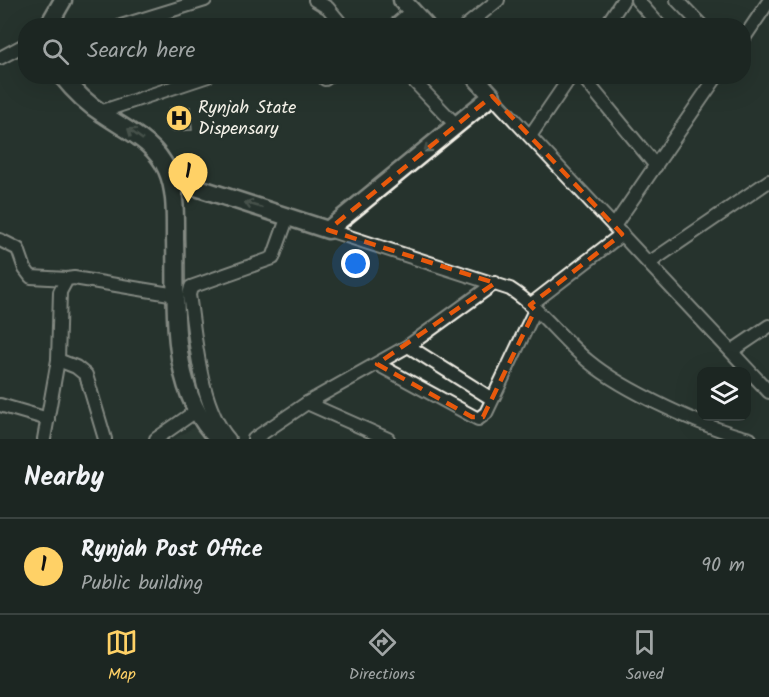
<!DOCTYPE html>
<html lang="en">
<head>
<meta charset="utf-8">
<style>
	body { margin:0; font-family:Kalam,sans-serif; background:#29322f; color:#f1f3f6 }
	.controls { position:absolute; right:18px; bottom:18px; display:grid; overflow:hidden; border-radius:12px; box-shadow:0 6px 24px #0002 }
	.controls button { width:54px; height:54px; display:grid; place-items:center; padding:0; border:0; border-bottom:2px solid #3a4340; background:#1c2622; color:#f1f3f6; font:30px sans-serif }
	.you { position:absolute; left:356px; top:264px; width:21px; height:21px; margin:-15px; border:4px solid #fff; border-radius:50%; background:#1a73e8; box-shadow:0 0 0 9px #1a73e833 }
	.badge { display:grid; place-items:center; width:39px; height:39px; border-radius:50%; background:#ffd166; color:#111; font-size:20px; font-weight:700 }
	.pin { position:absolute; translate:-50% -50px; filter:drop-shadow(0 2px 3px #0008) }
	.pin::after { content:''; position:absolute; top:32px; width:21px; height:18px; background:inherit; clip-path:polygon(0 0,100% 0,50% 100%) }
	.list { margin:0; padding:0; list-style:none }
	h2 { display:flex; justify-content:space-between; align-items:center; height:78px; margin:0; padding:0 24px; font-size:26px }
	h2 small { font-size:20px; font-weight:400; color:#a0a5a5 }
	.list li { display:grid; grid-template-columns:39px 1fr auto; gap:18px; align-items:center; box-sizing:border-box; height:96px; padding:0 24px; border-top:2px solid #3a4340 }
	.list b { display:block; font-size:22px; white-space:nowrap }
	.list p { margin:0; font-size:20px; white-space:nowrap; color:#a0a5a5 }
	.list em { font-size:20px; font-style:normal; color:#a0a5a5 }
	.icon { flex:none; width:33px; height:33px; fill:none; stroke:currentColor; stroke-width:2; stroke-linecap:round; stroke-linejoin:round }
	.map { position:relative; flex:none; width:769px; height:439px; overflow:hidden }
	.search { position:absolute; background:#1c2622; box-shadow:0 6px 24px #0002; left:18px; right:18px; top:18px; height:66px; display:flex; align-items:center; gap:15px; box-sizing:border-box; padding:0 21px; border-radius:24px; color:#a0a5a5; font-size:22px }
	.sheet { height:174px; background:#1c2622 }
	nav { display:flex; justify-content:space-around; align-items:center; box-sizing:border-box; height:84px; border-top:2px solid #3a4340; background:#1c2622; font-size:16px; color:#a0a5a5 }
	nav a { display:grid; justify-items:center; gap:3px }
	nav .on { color:#ffd166 }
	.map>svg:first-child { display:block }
	.built { fill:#333f39 }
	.building { fill:#525c55; stroke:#f4f1e8; stroke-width:1.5 }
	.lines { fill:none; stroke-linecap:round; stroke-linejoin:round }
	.street-casing { stroke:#f4f1e8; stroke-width:16 }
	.secondary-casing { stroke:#f4f1e8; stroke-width:21 }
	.street { stroke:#26332d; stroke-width:12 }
	.secondary { stroke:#26332d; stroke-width:16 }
	.oneway { stroke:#6e766e }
	.marked { fill:none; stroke:#e8590c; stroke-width:4.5; stroke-dasharray:12 8; stroke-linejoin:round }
	.labels { text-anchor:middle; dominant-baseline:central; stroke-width:6; stroke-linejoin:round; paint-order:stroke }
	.poi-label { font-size:18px; fill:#f4f1e8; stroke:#26332d; text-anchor:start }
</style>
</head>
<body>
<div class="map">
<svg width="769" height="439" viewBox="0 0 769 439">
	<rect width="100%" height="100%" fill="#26332d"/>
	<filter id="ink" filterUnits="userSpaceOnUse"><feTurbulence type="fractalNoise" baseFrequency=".0167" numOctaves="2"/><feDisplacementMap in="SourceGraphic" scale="12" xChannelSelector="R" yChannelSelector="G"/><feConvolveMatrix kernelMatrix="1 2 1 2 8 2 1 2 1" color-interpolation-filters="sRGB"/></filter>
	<g filter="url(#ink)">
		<path class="built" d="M196 426 207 439H174Z"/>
		<path class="building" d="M190 107 192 130 171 131 170 108Z"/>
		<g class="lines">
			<defs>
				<g id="street">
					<path d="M315 0 328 8 343 26"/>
					<path d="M637 0 660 26"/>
					<path d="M677 0 702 26"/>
					<path d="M121 26 205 0"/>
					<path d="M394 26 412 11"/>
					<path d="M466 26 498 0"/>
					<path d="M606 26 623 0"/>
					<path d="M744 38 769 1"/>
					<path d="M0 58 26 44"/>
					<path d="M409 76 456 125"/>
					<path d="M582 76 656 166"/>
					<path d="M325 79 329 76"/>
					<path d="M492 96 769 392"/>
					<path d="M100 112 208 76"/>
					<path d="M530 136 571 76"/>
					<path d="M614 226 717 76"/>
					<path d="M328 230 510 289C540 308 561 339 588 361 624 391 705 428 750 439"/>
					<path d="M0 240 18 249 25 269 31 277 67 279"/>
					<path d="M649 263 769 181"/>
					<path d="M530 305 622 234"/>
					<path d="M408 346 492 399"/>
					<path d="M732 351 769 326"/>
					<path d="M58 360 76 367 86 375 105 439"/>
					<path d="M377 364 478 419 486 413 535 310"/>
					<path d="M307 403 388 439"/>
					<path d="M0 405 48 419"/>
					<path d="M44 439 58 360 60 292 67 279 74 278 176 295"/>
					<path d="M156 439 196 411"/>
					<path d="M229 439C199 405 196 338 189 295L191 287 273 258 288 216"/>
					<path d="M254 439 307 403 408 346 495 283"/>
				</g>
				<g id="secondary">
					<path d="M402 0 426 26"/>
					<path d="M48 26 63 0"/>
					<path d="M62 76C74 91 87 104 103 114 126 130 155 142 167 170 176 190 175 216 175 238 177 303 167 390 218 439"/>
					<path d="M171 179 328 230 492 96 474 76"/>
				</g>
			</defs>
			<use href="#street" class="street-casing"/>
			<use href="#secondary" class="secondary-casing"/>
			<use href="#street" class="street"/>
			<use href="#secondary" class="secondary"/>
		</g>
		<defs><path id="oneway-shaft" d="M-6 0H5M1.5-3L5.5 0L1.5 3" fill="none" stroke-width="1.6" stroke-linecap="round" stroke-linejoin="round" transform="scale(1.5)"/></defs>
		<g class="oneway">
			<use href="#oneway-shaft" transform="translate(135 134) rotate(-144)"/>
			<use href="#oneway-shaft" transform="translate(431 146) rotate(141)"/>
			<use href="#oneway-shaft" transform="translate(253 205) rotate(-163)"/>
		</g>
	</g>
	<path d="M0 0H769V439H0ZM492 96 622 234 530 305 535 310 483 417H472L377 364 495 283 328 230Z" fill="#26332d" fill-opacity=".55" fill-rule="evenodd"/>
	<path class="marked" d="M492 96 622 234 530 305 535 310 483 417H472L377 364 495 283 328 230Z"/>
	<defs>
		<symbol id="hospital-disc" viewBox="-11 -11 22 22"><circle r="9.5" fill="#ffd166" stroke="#26332d"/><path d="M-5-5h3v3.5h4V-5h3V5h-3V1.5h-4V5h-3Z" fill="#111"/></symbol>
	</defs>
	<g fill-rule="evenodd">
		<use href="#hospital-disc" x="164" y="103" width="30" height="30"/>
	</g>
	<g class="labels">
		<g class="poi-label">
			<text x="198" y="108">Rynjah State<tspan x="198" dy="21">Dispensary</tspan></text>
		</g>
	</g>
</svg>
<div class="controls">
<button><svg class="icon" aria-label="layers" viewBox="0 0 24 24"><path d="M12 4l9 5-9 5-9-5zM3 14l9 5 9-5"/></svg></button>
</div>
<div class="you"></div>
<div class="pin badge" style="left:188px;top:203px">1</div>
<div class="search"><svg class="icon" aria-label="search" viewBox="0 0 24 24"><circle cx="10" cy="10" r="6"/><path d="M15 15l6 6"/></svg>Search here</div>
</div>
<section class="sheet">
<h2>Nearby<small></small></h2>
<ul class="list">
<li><span class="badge">1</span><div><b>Rynjah Post Office</b><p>Public building</p></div><em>90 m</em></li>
</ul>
</section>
<nav>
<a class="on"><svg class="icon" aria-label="map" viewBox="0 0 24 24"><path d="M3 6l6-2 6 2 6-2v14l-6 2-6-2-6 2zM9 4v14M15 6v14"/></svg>Map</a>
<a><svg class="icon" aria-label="directions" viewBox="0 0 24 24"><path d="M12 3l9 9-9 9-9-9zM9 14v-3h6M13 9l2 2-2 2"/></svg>Directions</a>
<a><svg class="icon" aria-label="saved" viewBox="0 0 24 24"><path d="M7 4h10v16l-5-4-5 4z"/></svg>Saved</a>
</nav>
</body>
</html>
